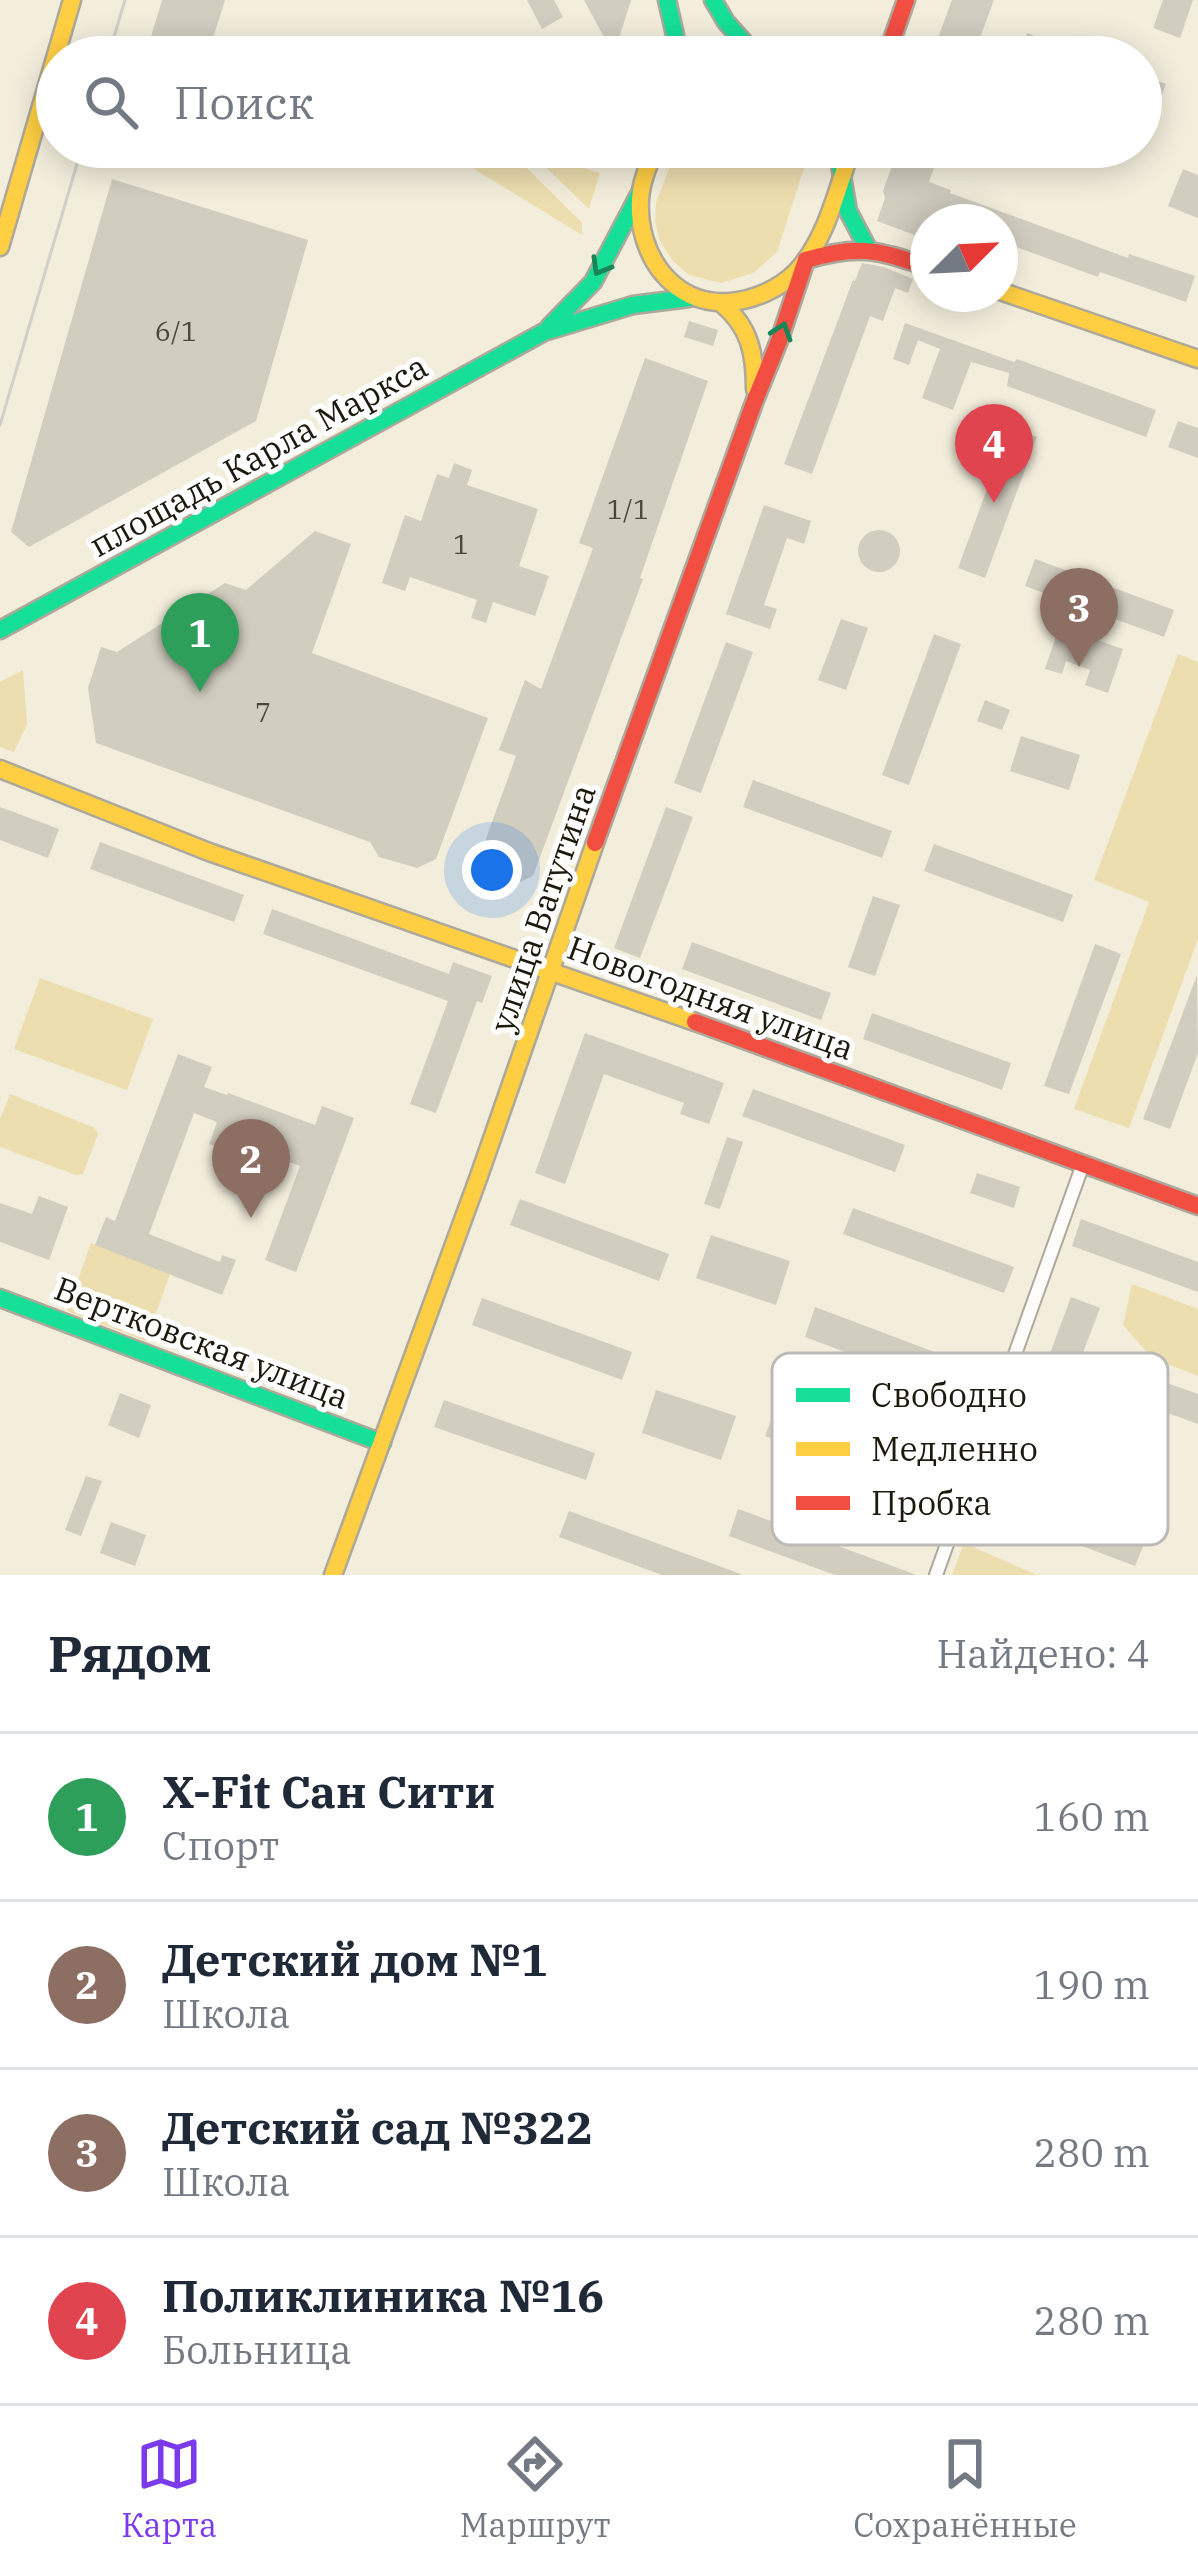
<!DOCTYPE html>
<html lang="ru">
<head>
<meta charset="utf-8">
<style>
	body { margin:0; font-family:"IBM Plex Serif",serif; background:#f6f6f7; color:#1f2937 }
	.compass { position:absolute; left:910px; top:204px; width:108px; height:108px; border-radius:50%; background:#fff; box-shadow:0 6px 30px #0003; rotate:66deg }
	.you { position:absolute; left:492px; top:870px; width:42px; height:42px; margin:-30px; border:9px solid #fff; border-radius:50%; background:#1a73e8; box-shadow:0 0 0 18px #1a73e833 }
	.badge { display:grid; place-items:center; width:78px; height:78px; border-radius:50%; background:#7c3aed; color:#fff; font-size:39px; font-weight:700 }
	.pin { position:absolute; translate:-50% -99px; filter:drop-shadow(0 3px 6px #0008) }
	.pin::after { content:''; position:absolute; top:63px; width:42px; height:36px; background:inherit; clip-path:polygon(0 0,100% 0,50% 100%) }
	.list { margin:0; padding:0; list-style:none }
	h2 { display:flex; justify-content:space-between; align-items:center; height:156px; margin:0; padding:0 48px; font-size:51px }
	h2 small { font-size:39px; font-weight:400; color:#747a83 }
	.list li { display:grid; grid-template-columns:78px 1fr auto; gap:36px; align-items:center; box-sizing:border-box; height:168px; padding:0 48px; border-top:3px solid #e0e1e3 }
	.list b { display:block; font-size:45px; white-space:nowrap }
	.list p { margin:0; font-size:39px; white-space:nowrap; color:#747a83 }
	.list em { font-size:39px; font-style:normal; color:#747a83 }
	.icon { flex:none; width:66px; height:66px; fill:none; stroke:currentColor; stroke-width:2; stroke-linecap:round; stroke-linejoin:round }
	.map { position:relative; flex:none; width:1198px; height:1575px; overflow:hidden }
	.search { position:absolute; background:#fff; box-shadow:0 6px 30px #0003; left:36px; right:36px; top:36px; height:132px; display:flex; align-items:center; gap:30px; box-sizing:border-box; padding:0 42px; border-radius:66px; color:#747a83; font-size:45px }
	.sheet { height:828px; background:#fff }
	nav { display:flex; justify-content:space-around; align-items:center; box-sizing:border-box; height:168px; border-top:3px solid #e0e1e3; background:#fff; font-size:33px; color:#747a83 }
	nav a { display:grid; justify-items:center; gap:6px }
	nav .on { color:#7c3aed }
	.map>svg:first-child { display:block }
	.green { fill:#eddeaf }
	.building { fill:#d1cdbf }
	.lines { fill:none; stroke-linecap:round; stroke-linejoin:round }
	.street-casing { stroke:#ada89b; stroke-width:16 }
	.fast-casing { stroke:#ada89b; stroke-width:21 }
	.slow-casing { stroke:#ada89b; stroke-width:21 }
	.jam-casing { stroke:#ada89b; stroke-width:21 }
	.street { stroke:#fdfcfa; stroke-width:12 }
	.fast { stroke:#16e098; stroke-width:16 }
	.slow { stroke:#ffcf43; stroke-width:16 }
	.jam { stroke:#f24e42; stroke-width:16 }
	.tram { stroke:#d0cfca; stroke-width:3 }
	.oneway { stroke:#198659 }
	.labels { text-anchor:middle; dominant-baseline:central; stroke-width:10; stroke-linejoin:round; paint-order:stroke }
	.number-label { font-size:27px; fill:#4a463a }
	.street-label { font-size:33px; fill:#1d190d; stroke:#fff }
	.key { fill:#fff; stroke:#bbbab6; stroke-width:3 }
	.key-label { font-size:33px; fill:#1d190d }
</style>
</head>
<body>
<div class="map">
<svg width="1198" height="1575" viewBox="0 0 1198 1575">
	<rect width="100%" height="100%" fill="#f3eedc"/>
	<g class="green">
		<path d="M481 36 609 47 608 57H475Z"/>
		<path d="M444 147H506L582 223V235L443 150Z"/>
		<path d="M677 147H809L807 159 777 252 753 273 721 283 689 275 672 260 660 241 655 223 656 203Z"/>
		<path d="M528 150 600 173 589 209Z"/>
		<path d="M1178 654 1198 662V939L1129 1128 1074 1109 1149 902 1094 880Z"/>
		<path d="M23 670 27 724 14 752 0 747V682Z"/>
		<path d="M40 978 153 1019 127 1090 14 1049Z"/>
		<path d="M10 1094 95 1128 98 1134 83 1174 76 1175 0 1147V1119Z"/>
		<path d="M91 1243 170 1274 146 1341 67 1311Z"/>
		<path d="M1132 1284 1198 1309V1376L1152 1358 1123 1325Z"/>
		<path d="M964 1543 1037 1575H952Z"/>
	</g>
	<g class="building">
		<path d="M162 0H225L207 57H145Z"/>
		<path d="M527 0H554L563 17 542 29Z"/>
		<path d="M584 0H631L619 38 604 37Z"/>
		<path d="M952 0H994L973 57H931Z"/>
		<path d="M1163 0H1193L1180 38 1153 28Z"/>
		<path d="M1027 33 1088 56V57H1018Z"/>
		<path d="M1141 75 1166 84 1156 111 1141 105Z"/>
		<path d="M899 147H941L929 182 951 190 950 193 1128 258 1129 254 1195 276 1186 302 1100 272 1098 277 1000 241V222H928V240L877 221 885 198 883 191Z"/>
		<path d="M1183 169 1198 175V218L1168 206Z"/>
		<path d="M112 179 308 240 256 421 29 547 11 532Z"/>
		<path d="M862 263 884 267 913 279 908 293 895 288 883 321 870 316 812 474 784 464 853 280 855 281Z"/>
		<path d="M689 321 718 330 713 346 684 337Z"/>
		<path d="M905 323 1014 362 1017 359 1156 410 1146 437 1007 386 1009 373 971 362 953 410 922 398 940 349 918 340 909 365 893 359Z"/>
		<path d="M645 358 708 381 640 578 643 579 533 876 490 896 468 888 516 756 499 750 525 680 541 689 593 548 579 543Z"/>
		<path d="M1178 421 1198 428V458L1168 447Z"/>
		<path d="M1010 427 1037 437 985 578 958 568Z"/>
		<path d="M454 463 472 470 467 485 538 509 519 566 549 576 535 616 493 602 486 623 471 618 477 600 410 577 405 591 382 583 405 515 421 521 437 474 449 478Z"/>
		<path d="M764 505 811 521 804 544 787 538 764 605 777 609 770 629 726 614Z"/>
		<circle cx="879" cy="551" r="21"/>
		<path d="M315 531 351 544 312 653 488 718 436 859 417 868 379 857 370 842 96 743 88 688 101 647 117 652 225 583 246 590Z"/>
		<path d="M1035 559 1174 610 1164 637 1025 586Z"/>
		<path d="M841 619 868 628 846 690 818 680Z"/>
		<path d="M1059 627 1123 649 1108 693 1085 685 1090 670 1066 661 1062 674 1045 669Z"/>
		<path d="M934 634 961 644 909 785 882 775Z"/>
		<path d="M726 642 753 652 701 793 674 783Z"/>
		<path d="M985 700 1010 710 1002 730 977 721Z"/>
		<path d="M1021 736 1080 755 1069 790 1010 771Z"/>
		<path d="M753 780 892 831 882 858 743 807Z"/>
		<path d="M0 807 59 829 48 858 0 840Z"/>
		<path d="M666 807 693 817 640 958 614 948Z"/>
		<path d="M100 842 244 895 234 922 90 869Z"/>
		<path d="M934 844 1073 895 1063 922 924 871Z"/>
		<path d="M873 896 900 905 875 976 848 967Z"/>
		<path d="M272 909 449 974 453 962 492 976 482 1003 477 1001 436 1113 410 1104 448 1001 263 934Z"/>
		<path d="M692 942 831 993 821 1020 682 969Z"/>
		<path d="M1095 944 1121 954 1069 1094 1044 1086Z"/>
		<path d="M1197 975 1198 1053 1170 1129 1143 1119Z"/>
		<path d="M872 1013 1011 1063 1002 1090 863 1039Z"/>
		<path d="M585 1033 724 1083 709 1124 680 1114 684 1103 604 1074 565 1184 535 1173Z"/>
		<path d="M178 1054 212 1067 204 1087 227 1095 228 1093 315 1125 322 1106 354 1118 296 1272 265 1260 300 1166 238 1143 234 1154 209 1144 217 1122 194 1113 149 1234 220 1262 222 1255 236 1260 222 1295 95 1245 106 1217 115 1221Z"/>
		<path d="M753 1089 905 1145 895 1172 742 1116Z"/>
		<path d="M727 1137 743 1142 720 1209 704 1204Z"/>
		<path d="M977 1173 1020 1187 1014 1208 970 1193Z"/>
		<path d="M39 1196 68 1207 49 1260 0 1242V1203L32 1214Z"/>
		<path d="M520 1199 669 1254 659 1281 510 1225Z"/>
		<path d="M853 1208 1014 1267 1004 1293 843 1234Z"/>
		<path d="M1081 1219 1198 1262V1292L1072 1246Z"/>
		<path d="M711 1235 790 1261 776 1305 696 1278Z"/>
		<path d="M1071 1297 1100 1308 1058 1418 1030 1407Z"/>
		<path d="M482 1298 632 1352 622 1380 472 1325Z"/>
		<path d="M815 1307 977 1368 966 1397 805 1337Z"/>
		<path d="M257 1369 341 1399 336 1412 252 1380Z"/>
		<path d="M1167 1383 1198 1394V1424L1157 1409Z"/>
		<path d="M656 1390 736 1416 721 1460 642 1433Z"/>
		<path d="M120 1393 151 1405 139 1438 108 1425Z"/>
		<path d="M444 1400 595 1453 586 1480 434 1427Z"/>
		<path d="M775 1409 935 1468 925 1495 765 1436Z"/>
		<path d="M86 1476 102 1481 81 1536 65 1530Z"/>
		<path d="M1042 1500 1146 1539 1135 1566 1032 1527Z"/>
		<path d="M738 1509 914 1574V1575H835L729 1536Z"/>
		<path d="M569 1511 741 1574 740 1575H662L559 1537Z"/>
		<path d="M111 1522 146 1535 135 1566 100 1553Z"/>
	</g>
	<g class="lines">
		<defs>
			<path id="street" d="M936 1575 1083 1164"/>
			<g id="fast">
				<path d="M667 0 675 35 674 57"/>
				<path d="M713 0 726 22 757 57"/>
				<path d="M837 147 848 211 867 247"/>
				<path d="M549 327 593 282 641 191"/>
				<path d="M0 630 544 332 633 305 689 298"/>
				<path d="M0 1298 382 1443"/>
			</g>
			<g id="slow">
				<path d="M656 147C649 164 641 181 640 200 637 254 672 306 730 302 754 300 779 289 796 272 827 239 837 189 852 147"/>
				<path d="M0 247 72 0"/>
				<path d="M1000 291 1198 359"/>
				<path d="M722 304C750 327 755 354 755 389"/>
				<path d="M0 769 209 852 695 1022"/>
				<path d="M333 1575 479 1176 595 843"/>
			</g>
			<g id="jam">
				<path d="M886 57 906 0"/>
				<path d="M806 260C859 244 877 250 928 267"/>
				<path d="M595 843 755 400 779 341 806 260"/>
				<path d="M695 1022 1198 1206"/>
			</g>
		</defs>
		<use href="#street" class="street-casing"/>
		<use href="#fast" class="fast-casing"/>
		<use href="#slow" class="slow-casing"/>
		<use href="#jam" class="jam-casing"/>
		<use href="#street" class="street"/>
		<use href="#fast" class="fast"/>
		<use href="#slow" class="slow"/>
		<use href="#jam" class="jam"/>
		<g class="tram">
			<path d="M108 57 125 0"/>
			<path d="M0 425 82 147"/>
		</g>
	</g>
	<defs><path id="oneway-chevron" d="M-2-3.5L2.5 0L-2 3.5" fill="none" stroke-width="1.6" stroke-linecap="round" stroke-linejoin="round" transform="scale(3)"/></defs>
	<g class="oneway">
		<use href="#oneway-chevron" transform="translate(600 267) rotate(120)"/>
		<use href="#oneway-chevron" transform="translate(782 331) rotate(-71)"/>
	</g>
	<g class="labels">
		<g class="number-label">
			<text x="176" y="330">6/1</text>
			<text x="628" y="508">1/1</text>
			<text x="461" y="543">1</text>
			<text x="263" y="711">7</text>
		</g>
		<g class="street-label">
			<text transform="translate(258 455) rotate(-29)">площадь Карла Маркса</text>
			<text transform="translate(542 908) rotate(-71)">улица Ватутина</text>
			<text transform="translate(711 997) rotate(20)">Новогодняя улица</text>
			<text transform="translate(202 1342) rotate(21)">Вертковская улица</text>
		</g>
	</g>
	<rect x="772" y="1353" width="396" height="192" rx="18" class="key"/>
	<rect x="796" y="1388" width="54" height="14" fill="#16e098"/>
	<rect x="796" y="1442" width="54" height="14" fill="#ffcf43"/>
	<rect x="796" y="1496" width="54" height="14" fill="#f24e42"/>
	<g class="key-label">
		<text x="871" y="1407">Свободно</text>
		<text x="871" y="1461">Медленно</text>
		<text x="871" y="1515">Пробка</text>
	</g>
</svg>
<svg class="compass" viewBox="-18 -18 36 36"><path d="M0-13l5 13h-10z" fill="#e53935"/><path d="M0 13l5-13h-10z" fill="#747a83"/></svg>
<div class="you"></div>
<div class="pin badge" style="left:200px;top:692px;background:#2e9e5b">1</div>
<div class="pin badge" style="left:251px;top:1218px;background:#8d6e63">2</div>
<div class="pin badge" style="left:1079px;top:667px;background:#8d6e63">3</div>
<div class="pin badge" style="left:994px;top:503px;background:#e0444e">4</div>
<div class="search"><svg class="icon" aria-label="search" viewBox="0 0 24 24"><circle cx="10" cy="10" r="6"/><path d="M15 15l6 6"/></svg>Поиск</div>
</div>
<section class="sheet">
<h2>Рядом<small>Найдено: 4</small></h2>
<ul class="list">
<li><span class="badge" style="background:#2e9e5b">1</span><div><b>X-Fit Сан Сити</b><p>Спорт</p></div><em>160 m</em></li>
<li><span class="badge" style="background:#8d6e63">2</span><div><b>Детский дом №1</b><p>Школа</p></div><em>190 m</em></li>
<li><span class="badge" style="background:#8d6e63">3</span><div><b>Детский сад №322</b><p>Школа</p></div><em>280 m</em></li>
<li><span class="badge" style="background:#e0444e">4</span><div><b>Поликлиника №16</b><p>Больница</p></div><em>280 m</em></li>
</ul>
</section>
<nav>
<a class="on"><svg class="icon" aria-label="map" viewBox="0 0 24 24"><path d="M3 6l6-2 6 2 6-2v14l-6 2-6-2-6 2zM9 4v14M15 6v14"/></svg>Карта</a>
<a><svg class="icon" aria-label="directions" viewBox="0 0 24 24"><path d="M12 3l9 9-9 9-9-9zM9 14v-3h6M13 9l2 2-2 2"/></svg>Маршрут</a>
<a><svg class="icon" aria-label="saved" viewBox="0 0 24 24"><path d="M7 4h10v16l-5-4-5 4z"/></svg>Сохранённые</a>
</nav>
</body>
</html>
